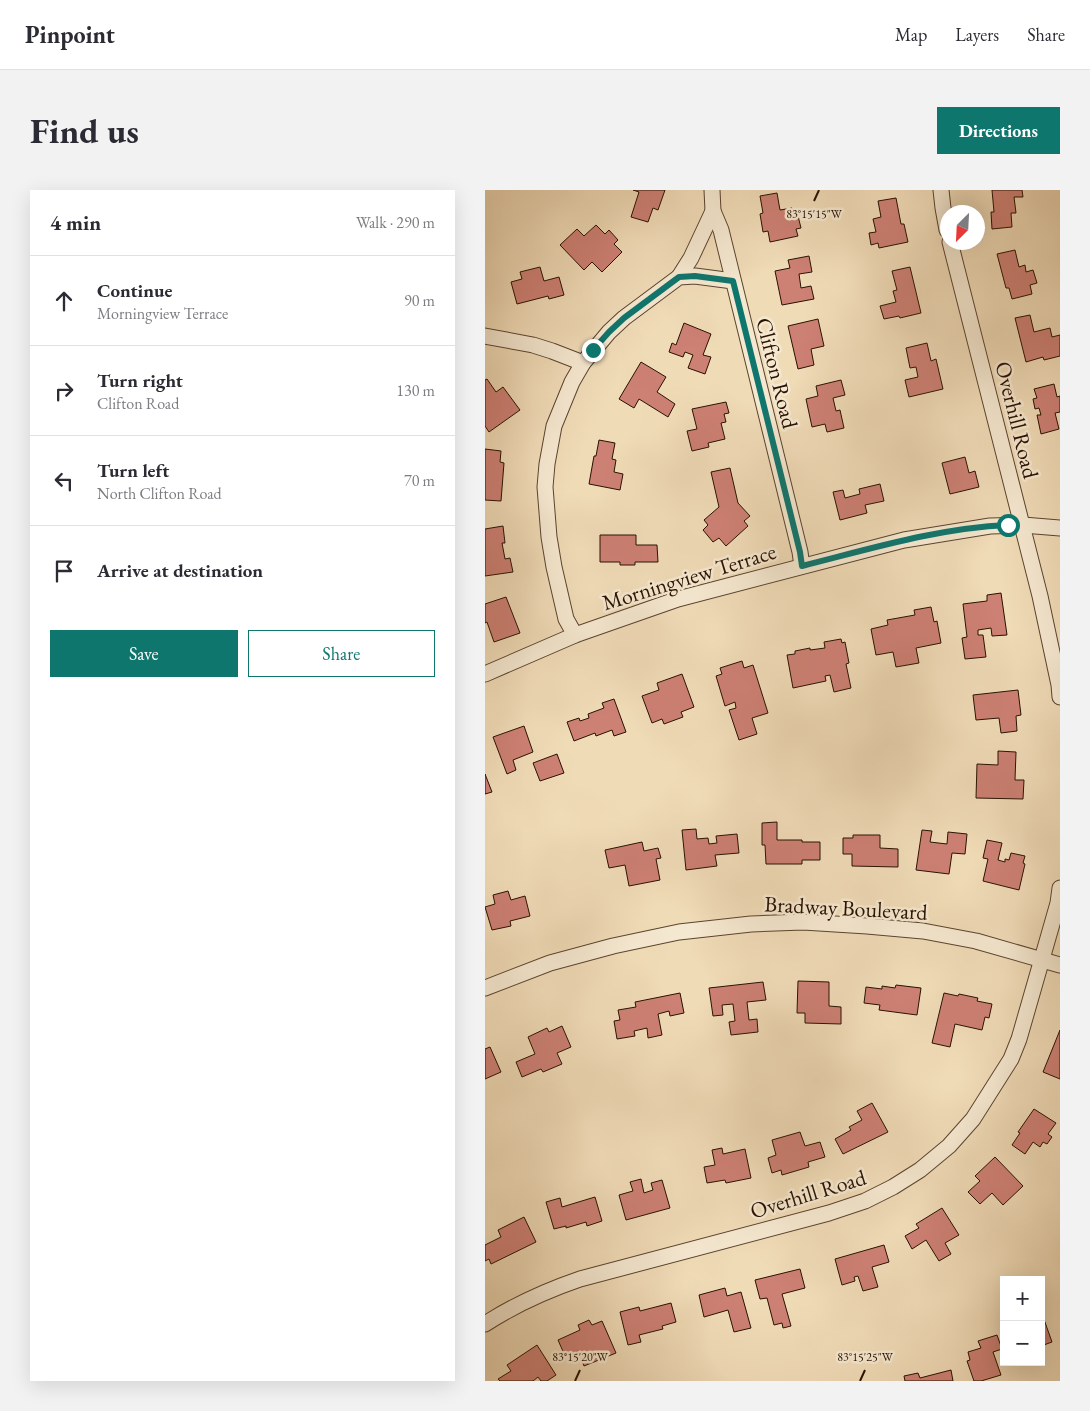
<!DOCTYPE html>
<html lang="en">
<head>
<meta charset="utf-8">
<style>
	body { margin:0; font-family:"EB Garamond",serif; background:#f2f2f3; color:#2b2b33 }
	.controls { position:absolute; right:15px; bottom:15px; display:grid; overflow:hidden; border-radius:0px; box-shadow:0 5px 20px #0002 }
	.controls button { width:45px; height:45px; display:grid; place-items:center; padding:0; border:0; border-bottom:1px solid #e1e1e2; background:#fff; color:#2b2b33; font:25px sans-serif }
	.compass { position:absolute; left:455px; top:15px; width:45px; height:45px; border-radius:50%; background:#fff; box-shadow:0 5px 20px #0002; rotate:204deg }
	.stop { position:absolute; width:15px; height:15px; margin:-11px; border:4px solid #0f766e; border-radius:50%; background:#fff }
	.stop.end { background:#0f766e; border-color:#fff; box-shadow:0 1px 5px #0008 }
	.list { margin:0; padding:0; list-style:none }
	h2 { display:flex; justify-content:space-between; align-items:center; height:65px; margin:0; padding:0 20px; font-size:21px }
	h2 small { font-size:16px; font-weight:400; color:#7c7c81 }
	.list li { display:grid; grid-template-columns:32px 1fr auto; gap:15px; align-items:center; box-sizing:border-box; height:90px; padding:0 20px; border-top:1px solid #e1e1e2 }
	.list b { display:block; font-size:19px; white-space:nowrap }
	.list p { margin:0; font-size:16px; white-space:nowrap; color:#7c7c81 }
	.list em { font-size:16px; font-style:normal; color:#7c7c81 }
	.actions { display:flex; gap:10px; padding:15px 20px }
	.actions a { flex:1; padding:11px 0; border:1px solid #0f766e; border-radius:0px; text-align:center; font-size:18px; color:#0f766e }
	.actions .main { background:#0f766e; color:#fff }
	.icon { flex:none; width:28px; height:28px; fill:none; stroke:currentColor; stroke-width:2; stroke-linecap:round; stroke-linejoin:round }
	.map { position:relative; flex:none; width:575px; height:1191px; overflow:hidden; border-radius:0px }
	header { display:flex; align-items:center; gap:30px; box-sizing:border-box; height:70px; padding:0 25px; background:#fff; border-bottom:1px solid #e1e1e2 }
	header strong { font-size:24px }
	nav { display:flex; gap:28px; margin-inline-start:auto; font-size:18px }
	.intro { display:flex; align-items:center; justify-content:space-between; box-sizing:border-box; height:120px; padding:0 30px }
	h1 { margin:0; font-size:35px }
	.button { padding:12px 22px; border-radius:0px; background:#0f766e; color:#fff; font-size:18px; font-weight:700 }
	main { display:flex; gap:30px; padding:0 30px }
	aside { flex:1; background:#fff; border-radius:0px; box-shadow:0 5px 20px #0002 }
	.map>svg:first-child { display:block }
	.building { fill:#cd8074; stroke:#291100 }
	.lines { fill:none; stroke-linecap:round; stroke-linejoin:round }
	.street-casing { stroke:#5b442e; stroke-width:17 }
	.street { stroke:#f5e8d0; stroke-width:15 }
	.route { stroke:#0f766e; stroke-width:6 }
	.ticks { fill:none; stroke:#291100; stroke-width:2 }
	.labels { text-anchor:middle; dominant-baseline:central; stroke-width:5; stroke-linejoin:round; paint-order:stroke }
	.street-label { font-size:22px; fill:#291100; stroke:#f5e8d0 }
	.ticks-label { font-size:12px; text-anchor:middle; fill:#291100; stroke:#f5e8d0; stroke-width:5; stroke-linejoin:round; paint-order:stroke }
</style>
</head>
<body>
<header>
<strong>Pinpoint</strong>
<nav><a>Map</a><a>Layers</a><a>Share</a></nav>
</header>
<div class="intro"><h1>Find us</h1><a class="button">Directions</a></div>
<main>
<aside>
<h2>4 min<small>Walk · 290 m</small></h2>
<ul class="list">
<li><svg class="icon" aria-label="ahead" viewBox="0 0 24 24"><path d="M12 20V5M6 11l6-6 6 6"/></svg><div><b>Continue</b><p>Morningview Terrace</p></div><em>90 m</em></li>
<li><svg class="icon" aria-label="right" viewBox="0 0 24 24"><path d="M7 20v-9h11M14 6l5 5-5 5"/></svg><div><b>Turn right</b><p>Clifton Road</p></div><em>130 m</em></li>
<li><svg class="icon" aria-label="left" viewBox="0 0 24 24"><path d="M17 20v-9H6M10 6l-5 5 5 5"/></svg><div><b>Turn left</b><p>North Clifton Road</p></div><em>70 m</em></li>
<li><svg class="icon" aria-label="arrive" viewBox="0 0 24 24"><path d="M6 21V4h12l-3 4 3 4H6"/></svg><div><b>Arrive at destination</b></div></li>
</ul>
<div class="actions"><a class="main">Save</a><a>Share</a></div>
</aside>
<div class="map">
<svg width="575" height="1191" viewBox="0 0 575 1191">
	<rect width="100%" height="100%" fill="#f0dbb7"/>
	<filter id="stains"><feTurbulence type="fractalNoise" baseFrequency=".004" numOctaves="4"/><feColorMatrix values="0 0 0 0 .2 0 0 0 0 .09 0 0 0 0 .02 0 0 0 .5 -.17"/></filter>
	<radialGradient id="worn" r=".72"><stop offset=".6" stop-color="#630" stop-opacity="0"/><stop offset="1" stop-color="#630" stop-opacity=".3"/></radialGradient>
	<g class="building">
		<path d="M148 0H180L173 20 168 18 163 32 146 27 154 2Z"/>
		<path d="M507 0H537L538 7H529L531 23H526L527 37 507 39 506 22H509Z"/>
		<path d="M292 3 295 20 307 18 308 23 312 22 316 38 311 39 313 46 285 52 283 41 278 42 275 24 278 23 275 6Z"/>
		<path d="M411 8 416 34H419L423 52 394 58 393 53 386 55 384 43 391 42 388 29 396 27 393 11Z"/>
		<path d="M111 35 120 44 124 40 133 50 129 54 137 62 117 82 107 72 99 80 75 55 92 39 99 46Z"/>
		<path d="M530 60 534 77 540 75 541 82 548 80 552 93 545 95 547 104 527 109 524 98H521L512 64Z"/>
		<path d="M324 66 327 82 314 84 316 98 326 96 329 109 297 115 290 81 305 78 303 70Z"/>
		<path d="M55 77 59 91 74 87 79 105 64 109 63 106 32 114 26 92 37 89 35 82Z"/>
		<path d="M425 77 436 123 415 128 414 126 399 129 395 116 411 112 408 101 412 100 407 81Z"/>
		<path d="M545 125 549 142 565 138 567 147 575 145V166L559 170 558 167 541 172 530 128Z"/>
		<path d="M333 129 339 156 326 159 329 175 313 179 303 136Z"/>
		<path d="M199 133 226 144 218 165 226 167 220 184 203 178 208 165 200 162 198 167 184 162 187 153 191 155Z"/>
		<path d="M442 153 446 171 451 169 458 199 424 207 420 190 433 187 431 177 425 178 421 158Z"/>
		<path d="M156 172 181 187 172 202 190 214 183 227 154 209 149 218 134 209Z"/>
		<path d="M2 189 11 202 18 197 35 220 4 242 0 236V190Z"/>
		<path d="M356 190 360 205 348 208 351 221 355 220 359 238 342 242 340 234 327 237 321 209 333 206 331 196Z"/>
		<path d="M569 194 572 207 575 206V222L570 223 574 239 556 244 552 225H556L554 218 550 219 548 209 552 208 549 199Z"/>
		<path d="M241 212 244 223 239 224 241 232 236 233 240 249 223 253 224 257 207 261 202 241 212 239 207 219Z"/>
		<path d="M114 250 130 253 127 269 131 270 129 282 138 284 135 300 104 294 109 266H111Z"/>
		<path d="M0 259 16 261 15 272 19 273 16 311 0 310Z"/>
		<path d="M480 267 484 283 490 281 494 297 465 304 457 273Z"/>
		<path d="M245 278 253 313 265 326 259 331 263 336 241 356 234 348 228 352 218 340 223 335 219 330 234 317 226 282Z"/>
		<path d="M395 294 399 311 380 315 382 323 355 330 348 302 358 300 360 308 375 304 374 299Z"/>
		<path d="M18 336 20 353H17L20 369 25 368 28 382 0 386V339Z"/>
		<path d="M115 345H151V355H172L173 372H150V375H135V372H115Z"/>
		<path d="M516 403 522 445 507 446 506 438 493 440V445H498L501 467 480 469 477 448 482 447 478 414 502 411V405Z"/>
		<path d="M21 407 35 443 9 452 2 432 0 433V414Z"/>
		<path d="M446 417 449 432 452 431 456 453 431 458 434 473 411 477 408 462 391 465 386 439 403 435 402 430 430 425 429 420Z"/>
		<path d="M356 449 357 453 360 452 364 473 361 474 366 498 349 502 345 485 340 486 341 491 308 498 302 465 310 464V461L325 458V460L340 458 339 452Z"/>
		<path d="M257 471 259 478 268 475 283 523 267 528 272 544 254 550 244 520 251 518 250 512 240 516 231 486 237 484 235 478Z"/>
		<path d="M197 484 209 517 196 522 198 527 179 534 177 529 167 533 157 506 174 500 172 493Z"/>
		<path d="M533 500 536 525 531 526 532 541 516 543 514 528 491 530 488 505Z"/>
		<path d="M129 509 141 542 129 546 127 540 111 546 110 543 89 551 82 532 94 528 95 531 104 528 103 524 119 518 117 513Z"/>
		<path d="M39 536 48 562 28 570 31 580 22 584 8 547Z"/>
		<path d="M513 561 531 562 530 590H539L538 609 491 608 492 574 513 575Z"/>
		<path d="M72 564 79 583 55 591 48 573Z"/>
		<path d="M0 584 7 602 0 604Z"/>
		<path d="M292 632V650H317V652H335V670H317V674H281L280 655H277V633Z"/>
		<path d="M211 639 212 649 223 648 224 654 232 653 231 646 252 644 254 663 230 665 232 676 201 680 197 640Z"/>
		<path d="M437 640 447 641 445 652 462 654 463 642 482 644 480 664 467 663 464 684 431 680Z"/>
		<path d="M368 645H395V658L413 659V677L367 676V664H358V648H368Z"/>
		<path d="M502 650 517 653 513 670 520 672V669L524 670 526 663 540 666 538 673 540 674 534 700 498 691 503 669 498 668Z"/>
		<path d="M157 652 159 661 173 658 176 668 171 669 175 690 144 696 140 675 124 678 120 660Z"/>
		<path d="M23 701 26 710 40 706 45 726 25 731 26 736 7 740 0 717 10 714 8 705Z"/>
		<path d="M313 791 344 792V816L356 817V834L320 833V823H312Z"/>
		<path d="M278 792 281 810 262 812 264 830 272 829 273 842 246 845 244 832 250 831 248 814 237 815 238 825 228 826 224 798Z"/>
		<path d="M411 795 436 798 432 825 394 820 395 815 379 813 381 797 397 799V796L410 798Z"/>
		<path d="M195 803 199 823 185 826 184 821 173 824 177 845 163 848 162 838 149 841 150 846 132 849 129 831 135 830 133 820 151 817 150 812Z"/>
		<path d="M459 803 473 806 474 804 493 808 492 811 507 814 504 828 500 827 497 840 470 834 465 857 447 853Z"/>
		<path d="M77 836 86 857 72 863 77 874 58 882 56 879 37 887 31 872 50 864 43 847 62 838 64 842Z"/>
		<path d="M575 840V889L558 882Z"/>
		<path d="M5 857 16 882 0 889V859Z"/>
		<path d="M387 913 403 942 358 964 350 949 366 940 364 937 377 930 372 921Z"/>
		<path d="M549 919 571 933 563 944 567 947 562 954 558 952 555 957 548 952 540 964 527 955 535 943 533 942Z"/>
		<path d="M315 942 320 956 335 952 340 967 323 972 324 977 297 985 296 980 287 983 283 968 291 965 287 950Z"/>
		<path d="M237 958 238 964 260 959 266 988 241 993 240 990 222 993 219 977 230 975 227 960Z"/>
		<path d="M510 967 538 996 518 1015 507 1003 495 1014 483 1002 495 991 490 986Z"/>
		<path d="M156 989 159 1003 168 1000 166 993 177 990 185 1018 141 1030 134 1005 148 1001 145 992Z"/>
		<path d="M110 1007 117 1031 102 1036 101 1032 81 1038V1036L69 1039 61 1012 75 1008 77 1017Z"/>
		<path d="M457 1018 474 1045 460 1053 466 1064 454 1071 441 1050 427 1059 420 1046 434 1038 431 1034Z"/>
		<path d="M39 1027 51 1052 6 1074 4 1069 0 1071V1055L16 1047 13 1040Z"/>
		<path d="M399 1055 404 1072 387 1077 393 1097 378 1101 373 1086 369 1087 370 1091 357 1095 350 1069Z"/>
		<path d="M315 1079 320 1098 297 1104 306 1136 298 1138 297 1133 289 1135 282 1108 275 1109 270 1090Z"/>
		<path d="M240 1098 242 1106 256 1102 266 1138 249 1142 243 1120 219 1127 214 1105Z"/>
		<path d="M186 1113 191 1132 177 1136 178 1139 154 1145 156 1152 143 1155 135 1122 154 1117 155 1121Z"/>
		<path d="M556 1121 567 1152 556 1156Z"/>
		<path d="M104 1130 107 1135 117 1131 131 1163 99 1176 93 1161 80 1166 73 1150 95 1140 93 1135Z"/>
		<path d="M512 1145 517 1159 508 1162 516 1185 496 1191H489L482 1171 485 1170 483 1162 496 1158 493 1151Z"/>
		<path d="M52 1155 71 1185 62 1191H56L53 1187 48 1191H15L13 1189 26 1181 22 1175Z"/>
		<path d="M466 1180 468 1191H420L419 1186 433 1183 435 1188Z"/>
	</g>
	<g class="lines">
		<defs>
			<g id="street">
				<path d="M227 0 228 21 236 40 315 362 317 376"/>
				<path d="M456 0 458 18 462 40"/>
				<path d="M465 52 555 406 574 495 575 507"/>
				<path d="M194 87 206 68 228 21"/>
				<path d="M0 146 48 155 67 161 98 173"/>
				<path d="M90 445 81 429 69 377 64 347 60 297 62 274 69 236 87 192 98 173 124 142 139 128 194 87 210 86 248 91"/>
				<path d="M0 484 90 445 193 409 419 350 505 336 538 335 575 338"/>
				<path d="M0 798 65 773 128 756 194 742 266 734 318 732 382 736 438 741 491 751 575 775"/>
				<path d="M0 1134C31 1114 60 1101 95 1089L344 1023 380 1011 408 997 435 980 464 956 488 929 526 869 534 849 563 748 573 713 575 698"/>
			</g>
		</defs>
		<use href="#street" class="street-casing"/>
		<use href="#street" class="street"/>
	</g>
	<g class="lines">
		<path class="route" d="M108 160 124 142 139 128 194 87 210 86 248 91 315 362 317 376C385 359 453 338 523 335"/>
	</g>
	<path class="ticks" d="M329 11 334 0M90 1191 95 1180M375 1191 380 1180"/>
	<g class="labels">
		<g class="street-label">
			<text transform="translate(292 183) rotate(76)">Clifton Road</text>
			<text transform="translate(532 230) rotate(76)">Overhill Road</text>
			<text transform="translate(204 387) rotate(-17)">Morningview Terrace</text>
			<text transform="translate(361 718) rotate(3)">Bradway Boulevard</text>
			<text transform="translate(323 1004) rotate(-17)">Overhill Road</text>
		</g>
	</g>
	<g class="ticks-label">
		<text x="329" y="28">83°15'15"W</text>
		<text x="95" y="1171">83°15'20"W</text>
		<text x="380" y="1171">83°15'25"W</text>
	</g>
	<rect width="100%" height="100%" filter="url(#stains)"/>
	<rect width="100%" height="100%" fill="url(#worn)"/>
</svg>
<div class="controls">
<button>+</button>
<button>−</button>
</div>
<svg class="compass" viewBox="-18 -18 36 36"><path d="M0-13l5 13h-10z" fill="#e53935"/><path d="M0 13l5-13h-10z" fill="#7c7c81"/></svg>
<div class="stop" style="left:523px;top:335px"></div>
<div class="stop end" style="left:108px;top:160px"></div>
</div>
</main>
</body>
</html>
